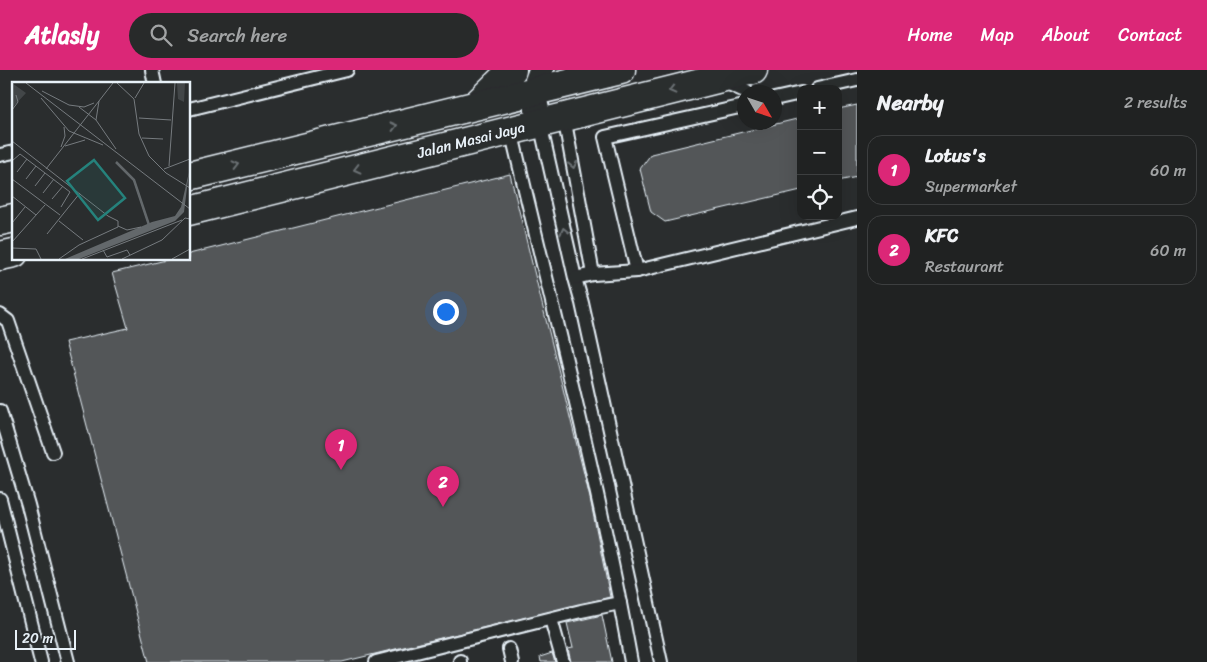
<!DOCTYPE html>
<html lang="en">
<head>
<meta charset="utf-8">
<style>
	body { margin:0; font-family:Sriracha,sans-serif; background:#282a2a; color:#f1f3f6 }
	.controls { position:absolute; right:15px; top:15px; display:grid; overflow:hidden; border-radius:10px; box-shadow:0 5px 20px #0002 }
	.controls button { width:45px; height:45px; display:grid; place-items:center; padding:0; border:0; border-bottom:1px solid #3d3f40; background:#202222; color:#f1f3f6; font:25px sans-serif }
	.compass { position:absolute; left:737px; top:15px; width:45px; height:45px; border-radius:50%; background:#202222; box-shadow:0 5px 20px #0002; rotate:129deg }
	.scale { position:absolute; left:15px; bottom:12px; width:61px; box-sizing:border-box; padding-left:5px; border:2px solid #e8f1f8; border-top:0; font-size:14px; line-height:18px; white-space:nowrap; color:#e8f1f8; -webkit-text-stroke:4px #2a2d2e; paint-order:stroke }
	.you { position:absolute; left:445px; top:241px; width:18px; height:18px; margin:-12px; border:4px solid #fff; border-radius:50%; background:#1a73e8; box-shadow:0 0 0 8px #1a73e833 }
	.badge { display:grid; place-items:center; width:32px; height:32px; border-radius:50%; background:#db2777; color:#fff; font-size:16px; font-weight:700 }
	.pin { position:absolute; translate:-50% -41px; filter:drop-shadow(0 1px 2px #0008) }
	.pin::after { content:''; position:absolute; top:26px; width:18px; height:15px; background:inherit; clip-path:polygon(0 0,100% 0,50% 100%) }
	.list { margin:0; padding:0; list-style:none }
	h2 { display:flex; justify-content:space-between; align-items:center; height:65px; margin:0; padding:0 20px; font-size:21px }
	h2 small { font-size:16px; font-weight:400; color:#a2a4a5 }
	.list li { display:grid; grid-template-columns:32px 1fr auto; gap:15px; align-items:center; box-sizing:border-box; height:70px; margin:0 10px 10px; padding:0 10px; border:1px solid #3d3f40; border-radius:15px }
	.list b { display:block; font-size:19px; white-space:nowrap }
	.list p { margin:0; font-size:16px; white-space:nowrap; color:#a2a4a5 }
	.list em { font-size:16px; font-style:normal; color:#a2a4a5 }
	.icon { flex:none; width:28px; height:28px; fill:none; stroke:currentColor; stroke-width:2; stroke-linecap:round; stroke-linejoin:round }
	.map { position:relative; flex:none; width:857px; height:592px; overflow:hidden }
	header { display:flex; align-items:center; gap:30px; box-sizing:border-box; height:70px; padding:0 25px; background:#db2777; color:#fff }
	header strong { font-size:24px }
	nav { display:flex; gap:28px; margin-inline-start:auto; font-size:18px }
	.search { width:350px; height:45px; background:#282a2a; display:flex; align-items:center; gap:12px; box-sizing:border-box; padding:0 18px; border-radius:28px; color:#a2a4a5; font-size:19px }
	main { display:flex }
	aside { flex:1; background:#202222 }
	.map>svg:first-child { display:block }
	.building { fill:#535759; stroke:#e8f1f8 }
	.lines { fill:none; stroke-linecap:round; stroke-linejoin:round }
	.service-casing { stroke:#e8f1f8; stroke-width:16 }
	.minor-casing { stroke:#e8f1f8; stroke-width:28 }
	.primary-casing { stroke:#e8f1f8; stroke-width:31 }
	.service { stroke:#2a2d2e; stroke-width:12 }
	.minor { stroke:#2a2d2e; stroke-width:24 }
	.primary { stroke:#2a2d2e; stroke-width:28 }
	.oneway { stroke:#6c7275 }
	.labels { text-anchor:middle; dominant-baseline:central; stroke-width:4.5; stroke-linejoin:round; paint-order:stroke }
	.street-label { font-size:15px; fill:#e8f1f8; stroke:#2a2d2e }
	.inset-river { fill:none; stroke:#63686b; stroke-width:2.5 }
	.inset-road { fill:none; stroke:#767b7f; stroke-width:1 }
	.view { fill:#25827c; fill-opacity:0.15; stroke:#25827c; stroke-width:2.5 }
	.inset-edge { fill:none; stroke:#e8f1f8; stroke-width:2.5 }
</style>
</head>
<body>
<header>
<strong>Atlasly</strong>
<div class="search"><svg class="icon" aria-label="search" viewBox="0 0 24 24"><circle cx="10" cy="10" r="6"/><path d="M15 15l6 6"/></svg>Search here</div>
<nav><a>Home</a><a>Map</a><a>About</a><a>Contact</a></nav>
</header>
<main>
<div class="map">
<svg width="857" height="592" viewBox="0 0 857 592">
	<rect width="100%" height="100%" fill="#2a2d2e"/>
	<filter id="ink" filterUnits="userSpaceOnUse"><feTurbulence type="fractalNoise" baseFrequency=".02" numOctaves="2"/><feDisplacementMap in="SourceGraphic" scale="10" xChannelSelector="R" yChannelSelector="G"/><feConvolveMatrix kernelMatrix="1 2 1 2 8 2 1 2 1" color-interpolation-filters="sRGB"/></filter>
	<g filter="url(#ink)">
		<g class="building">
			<path d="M857 35V107L838 111V39Z"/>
			<path d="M801 48V120L665 152 651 142 640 99 651 84Z"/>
			<path d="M510 104 590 428 610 527 342 592H149L65 272 128 258 112 203 170 189H189V184Z"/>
			<path d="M602 545 612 592H571L568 579 573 578 567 553Z"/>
			<path d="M552 583 555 592H541L540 587Z"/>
		</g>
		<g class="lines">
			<defs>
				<g id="service">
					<path d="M152 0 155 14"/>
					<path d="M722 11 747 22"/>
					<path d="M817 19 857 10"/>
					<path d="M774 29 801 23"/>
					<path d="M744 36 605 67 637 201 857 148"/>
					<path d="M189 39 347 0"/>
					<path d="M564 47 593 204"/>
					<path d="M540 53 575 208 582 233 661 592"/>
					<path d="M511 60C552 237 599 413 631 592"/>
					<path d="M0 85 14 82"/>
					<path d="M575 208 593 204 637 201"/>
					<path d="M0 245 8 251 53 382"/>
					<path d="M0 341 28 435 68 592"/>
					<path d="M0 429 41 592"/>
					<path d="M551 549 563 592"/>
					<path d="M509 579 512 592"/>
					<path d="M460 591V592"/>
					<path d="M376 592 581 541 620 533"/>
				</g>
				<path id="minor" d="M540 53 533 22 541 0"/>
				<g id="primary">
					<path d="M478 33 512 0"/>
					<path d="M189 106 621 0"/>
					<path d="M189 141 753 0"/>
					<path d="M0 151 14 148"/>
					<path d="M0 186 14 183"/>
				</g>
			</defs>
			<use href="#service" class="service-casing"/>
			<use href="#minor" class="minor-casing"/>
			<use href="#primary" class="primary-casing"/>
			<use href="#service" class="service"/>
			<use href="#minor" class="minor"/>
			<use href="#primary" class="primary"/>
		</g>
		<defs><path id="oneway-chevron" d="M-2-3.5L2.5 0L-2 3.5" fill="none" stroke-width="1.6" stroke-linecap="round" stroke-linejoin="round" transform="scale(1.25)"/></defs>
		<g class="oneway">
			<use href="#oneway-chevron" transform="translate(672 20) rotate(166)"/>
			<use href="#oneway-chevron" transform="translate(394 56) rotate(-14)"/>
			<use href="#oneway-chevron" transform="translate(236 95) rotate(-14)"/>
			<use href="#oneway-chevron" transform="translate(573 95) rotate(79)"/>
			<use href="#oneway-chevron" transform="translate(357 99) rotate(166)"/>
			<use href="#oneway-chevron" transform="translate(564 161) rotate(-103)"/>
		</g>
	</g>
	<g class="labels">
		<g class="street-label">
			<text transform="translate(471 70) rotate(-14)">Jalan Masai Jaya</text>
		</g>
	</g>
	<g transform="translate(12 12)">
		<rect width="178" height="178" fill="#2a2d2e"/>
		<path d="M0 1 14 11 0 26ZM165 1H173L172 20 166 17Z" fill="#424648"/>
		<path d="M177 90 172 130 163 139 67 177H53L140 140 163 134 169 125Z" fill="#63686b"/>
		<path class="inset-river" d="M104 80 122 98 138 146"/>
		<path class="inset-road" d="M14 1 178 127M105 1 122 17 127 52 137 74 154 91 178 106M30 9 57 23 72 25 82 21M29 16 57 49 91 63M123 16 132 1M67 25 84 38 104 67M0 28 6 20 4 13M127 36 159 38M84 38 87 19M130 56 151 57M0 59 96 134M53 64 73 58M49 65 53 54 52 45M0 79 8 72 58 110 49 125M157 84 163 1M34 87 101 1M152 87 178 77M5 90 15 77M0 97 48 133M14 97 24 84M23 104 33 91M31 111 42 97M0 114 24 133M40 117 51 104M47 139 71 158M0 141 13 125M106 144 115 148 129 145M35 152 68 111M0 160 33 123M0 166 24 167 29 177M91 168 95 175 115 168 118 173M47 177 67 163 106 145V139L96 134M70 177 170 138M110 177 150 158 173 136 178 137M160 177 178 167"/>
		<path class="view" d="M82 78 113 116 86 138 55 99Z"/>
		<rect width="178" height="178" class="inset-edge"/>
	</g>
</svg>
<div class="controls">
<button>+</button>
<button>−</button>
<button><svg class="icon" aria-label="locate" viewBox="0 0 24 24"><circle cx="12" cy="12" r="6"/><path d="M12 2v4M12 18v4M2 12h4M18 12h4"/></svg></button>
</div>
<svg class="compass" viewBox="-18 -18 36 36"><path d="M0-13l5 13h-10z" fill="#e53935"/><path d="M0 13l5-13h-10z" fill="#a2a4a5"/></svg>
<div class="scale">20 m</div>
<div class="you"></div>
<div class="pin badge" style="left:341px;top:400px">1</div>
<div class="pin badge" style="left:443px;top:437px">2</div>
</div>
<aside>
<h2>Nearby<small>2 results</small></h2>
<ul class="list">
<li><span class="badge">1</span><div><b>Lotus's</b><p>Supermarket</p></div><em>60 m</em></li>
<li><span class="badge">2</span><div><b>KFC</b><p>Restaurant</p></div><em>60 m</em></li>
</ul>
</aside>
</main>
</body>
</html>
